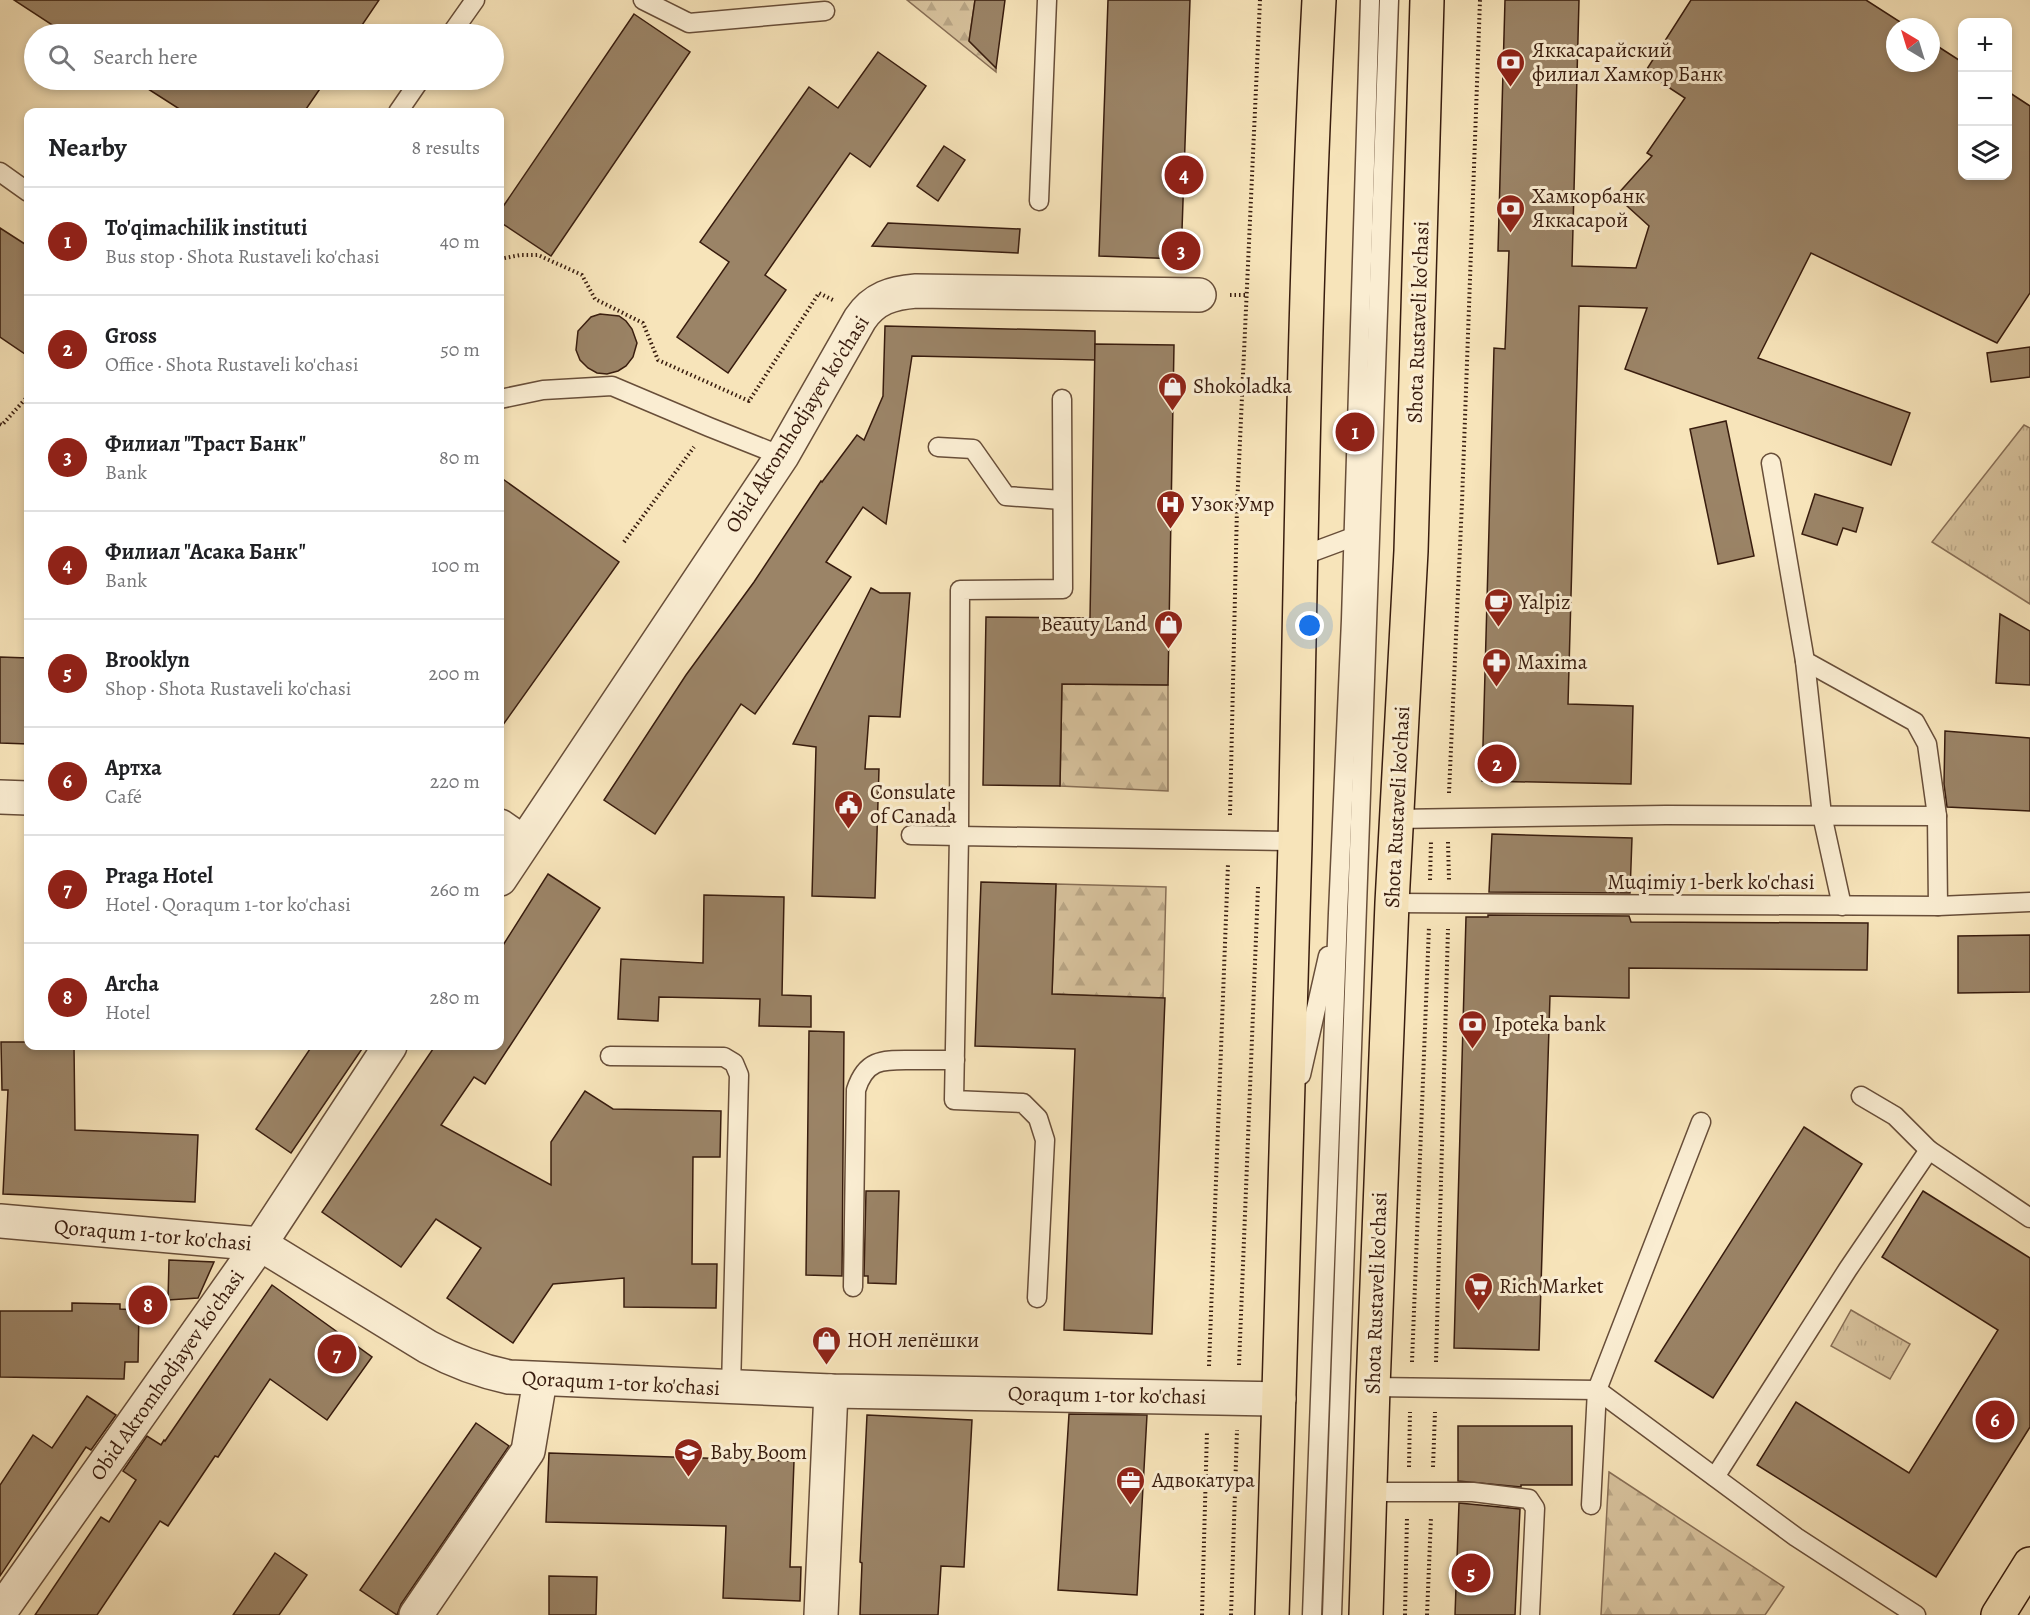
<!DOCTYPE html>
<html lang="en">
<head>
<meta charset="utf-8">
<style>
	body { margin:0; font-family:Alegreya,serif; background:#f6f6f6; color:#202124 }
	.controls { position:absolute; right:18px; top:18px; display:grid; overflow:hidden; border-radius:12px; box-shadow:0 3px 9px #0003 }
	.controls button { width:54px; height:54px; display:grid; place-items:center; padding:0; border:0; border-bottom:2px solid #e0e0e0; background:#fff; color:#202124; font:30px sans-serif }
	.compass { position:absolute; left:1886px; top:18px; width:54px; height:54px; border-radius:50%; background:#fff; box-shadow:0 3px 9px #0003; rotate:322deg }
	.you { position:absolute; left:1310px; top:626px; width:21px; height:21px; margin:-15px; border:4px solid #fff; border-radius:50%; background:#1a73e8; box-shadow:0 0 0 9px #1a73e833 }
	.badge { display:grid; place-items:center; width:39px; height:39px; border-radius:50%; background:#8f2418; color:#fff; font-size:20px; font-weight:700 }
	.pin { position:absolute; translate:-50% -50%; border:3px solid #fff; box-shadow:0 2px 6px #0006 }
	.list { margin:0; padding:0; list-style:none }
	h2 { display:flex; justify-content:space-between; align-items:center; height:78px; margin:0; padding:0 24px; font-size:26px }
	h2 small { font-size:20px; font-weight:400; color:#757577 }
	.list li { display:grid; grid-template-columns:39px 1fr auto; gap:18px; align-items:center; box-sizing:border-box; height:108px; padding:0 24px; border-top:2px solid #e0e0e0 }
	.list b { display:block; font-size:22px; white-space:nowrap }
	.list p { margin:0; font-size:20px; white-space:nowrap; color:#757577 }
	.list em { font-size:20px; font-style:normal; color:#757577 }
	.icon { flex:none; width:33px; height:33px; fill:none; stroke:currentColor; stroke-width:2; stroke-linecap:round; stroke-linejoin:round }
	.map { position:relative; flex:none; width:2030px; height:1615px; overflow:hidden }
	.search { position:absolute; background:#fff; box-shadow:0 3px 9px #0003; left:24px; top:24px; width:480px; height:66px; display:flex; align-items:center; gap:15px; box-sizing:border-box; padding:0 21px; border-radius:33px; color:#757577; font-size:22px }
	.panel { position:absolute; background:#fff; box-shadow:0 3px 9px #0003; left:24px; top:108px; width:480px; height:942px; border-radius:12px }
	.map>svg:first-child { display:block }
	.grass { fill:url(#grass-tufts); stroke:#886f56; stroke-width:1.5 }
	.forest { fill:url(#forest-firs); stroke:#886f56; stroke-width:1.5 }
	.building { fill:#9b8467; stroke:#381c0e; stroke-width:1.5 }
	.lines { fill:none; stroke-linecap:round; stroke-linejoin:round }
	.service-casing { stroke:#684e39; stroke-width:21 }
	.minor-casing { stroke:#684e39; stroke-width:36 }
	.primary-casing { stroke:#381c0e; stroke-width:36 }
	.path { stroke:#381c0e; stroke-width:4; stroke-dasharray:1.5 3; stroke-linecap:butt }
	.service { stroke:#faedd2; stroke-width:18 }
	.minor { stroke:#faedd2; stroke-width:33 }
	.primary { stroke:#f7e4ba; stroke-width:33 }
	.labels { text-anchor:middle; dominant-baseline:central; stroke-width:6; stroke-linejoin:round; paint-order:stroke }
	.poi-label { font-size:21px; fill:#381c0e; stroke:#faedd2; text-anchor:start }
	.street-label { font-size:21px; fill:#381c0e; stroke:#faedd2 }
</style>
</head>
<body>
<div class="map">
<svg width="2030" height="1615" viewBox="0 0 2030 1615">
	<defs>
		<pattern id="grass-tufts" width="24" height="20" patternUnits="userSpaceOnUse" patternTransform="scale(1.5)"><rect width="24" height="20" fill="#d7c29d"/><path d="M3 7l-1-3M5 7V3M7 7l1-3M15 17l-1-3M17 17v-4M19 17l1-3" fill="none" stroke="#b9a686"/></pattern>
		<pattern id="forest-firs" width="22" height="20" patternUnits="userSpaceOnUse" patternTransform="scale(1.5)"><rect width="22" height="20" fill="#d7c29d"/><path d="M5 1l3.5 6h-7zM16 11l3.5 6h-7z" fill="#b9a686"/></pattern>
	</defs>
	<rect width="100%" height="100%" fill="#f7e4ba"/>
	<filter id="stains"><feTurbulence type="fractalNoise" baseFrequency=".00333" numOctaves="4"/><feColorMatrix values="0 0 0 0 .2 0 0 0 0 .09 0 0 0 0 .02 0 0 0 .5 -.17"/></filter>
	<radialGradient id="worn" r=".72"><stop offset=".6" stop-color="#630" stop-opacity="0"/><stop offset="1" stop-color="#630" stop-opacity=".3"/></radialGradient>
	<g class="grass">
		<path d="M2024 425 2030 428V604L1932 542Z"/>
		<path d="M1851 1310 1910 1344 1890 1379 1831 1346Z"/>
	</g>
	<g class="forest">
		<path d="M907 0H975L969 41 996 68V72Z"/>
		<path d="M1062 684 1168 685V791L1060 786Z"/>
		<path d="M1056 884 1166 887 1163 999 1052 994Z"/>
		<path d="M1609 1472 1784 1587 1765 1615H1601Z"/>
	</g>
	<g class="building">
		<path d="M14 0H379L356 34H66Z"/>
		<path d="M975 0H1005L996 68 969 41Z"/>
		<path d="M1108 0H1190L1181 259 1099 256Z"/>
		<path d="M1505 0H1579L1572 266 1636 268 1649 226 1616 196 1652 156 1647 153 1685 98 1645 72 1691 0H1866L1908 27H1895V63H1931V42L1962 62V176H2007V91L2030 106V293L1997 343 1811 253 1758 358 1910 413 1891 465 1625 369 1647 308 1579 306 1568 704 1633 706 1631 784 1482 781 1494 348 1505 349 1509 251H1498Z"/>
		<path d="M634 14 690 52 551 256 500 222V211Z"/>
		<path d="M878 52 926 86 870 167 850 153 765 275 786 290 728 373 677 337 729 262 700 242 809 87 838 108Z"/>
		<path d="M134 80H326L304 112H184Z"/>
		<path d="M944 146 965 160 938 201 917 186Z"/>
		<path d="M888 223 1020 229 1018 253 872 246Z"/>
		<path d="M0 228 28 246V356L0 337Z"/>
		<path d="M600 314 619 316 626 321 632 329 637 343 633 357 626 366 618 371 607 374 597 373 588 368 580 360 576 350 578 331 591 317Z"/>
		<path d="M885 326 1095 331V360L912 356 886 524 863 507 826 562 851 577 755 714 741 704 655 834 604 800 686 675 754 582 821 481 822 482 857 435 864 440 883 396Z"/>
		<path d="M1095 344 1174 345 1168 685 1062 684 1060 786 983 785 986 617 1090 618Z"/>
		<path d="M2030 347V377L1991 382 1987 353Z"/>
		<path d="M1726 421 1754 556 1718 564 1690 429Z"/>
		<path d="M500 477 619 562 500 729Z"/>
		<path d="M1815 494 1863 508 1856 532 1843 528 1837 545 1802 534Z"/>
		<path d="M871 588 880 593H910L900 717 869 716 865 769H879L875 898 812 896 816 747 793 744Z"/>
		<path d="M2000 614 2030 631V685L1996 683Z"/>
		<path d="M0 657 28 658V744L0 743Z"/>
		<path d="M1945 731 2030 738V811L1947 807 1944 784Z"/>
		<path d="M1492 834 1632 838 1630 893 1489 892Z"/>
		<path d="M548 874 600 908 485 1084 474 1077 441 1125 551 1185V1142L585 1091 613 1109 721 1111 720 1157H693L692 1264H717L716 1308 624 1307V1278L553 1284 513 1343 447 1298 481 1248 436 1219 401 1267 322 1212 435 1046H500V950Z"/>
		<path d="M981 882 1056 884 1052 994 1165 998 1152 1334 1064 1330 1075 1049 975 1046Z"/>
		<path d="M704 895 784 897 782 995 811 996V1027L759 1026 760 999 659 997 658 1021 618 1019 621 959 703 963Z"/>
		<path d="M1488 915 1629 916 1631 922 1868 923 1867 970 1629 968V998L1550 996 1539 1350 1454 1348 1466 917H1488Z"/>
		<path d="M2030 935V992L1958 993V936Z"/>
		<path d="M809 1031 844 1032 842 1276 806 1275Z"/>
		<path d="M1 1042H28V1046H74L75 1130 198 1135 195 1202 3 1194 8 1090H2Z"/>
		<path d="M312 1046H364L291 1153 256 1129Z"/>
		<path d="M1804 1127 1862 1164 1713 1398 1655 1361Z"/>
		<path d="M866 1191H899L896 1284 868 1283V1276H864Z"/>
		<path d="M1923 1191 2030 1258V1427L1936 1577 1757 1465 1796 1402 1909 1473 1998 1330 1882 1257Z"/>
		<path d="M169 1260 214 1262 198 1298 168 1300Z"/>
		<path d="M272 1285 372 1357 327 1420 270 1379 218 1457 215 1456 168 1526 160 1521 97 1615H35L101 1517 109 1522 136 1480 123 1471 147 1436 161 1445 164 1440 165 1441Z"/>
		<path d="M72 1303 120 1304V1309L139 1310 138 1362H125L124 1379 0 1377V1311H72Z"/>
		<path d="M87 1396 116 1415 91 1450 86 1447 0 1576V1485L33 1435 52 1448Z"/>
		<path d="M1069 1414 1147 1415 1137 1595 1058 1590Z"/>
		<path d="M867 1415 972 1420 964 1567 941 1566 938 1615H860L862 1563 860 1562Z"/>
		<path d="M476 1423 509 1446 401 1604 397 1615 360 1590Z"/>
		<path d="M1458 1426H1572V1485H1521V1487L1458 1481Z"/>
		<path d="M549 1453 794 1461 790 1567H801L800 1601 723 1598 726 1526 546 1522Z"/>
		<path d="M1459 1503 1520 1509 1515 1615H1455Z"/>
		<path d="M275 1553 307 1575 279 1615H233Z"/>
		<path d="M549 1576 597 1577 596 1615H549Z"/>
	</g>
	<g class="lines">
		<defs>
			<g id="service">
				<path d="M643 0 689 23 825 11"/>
				<path d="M451 34 475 0"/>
				<path d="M398 112 420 80"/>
				<path d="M0 172 28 192"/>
				<path d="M1039 201 1047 0"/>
				<path d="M500 399 543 390 612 386 709 427 782 456"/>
				<path d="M938 447 973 449 1006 496 1062 500"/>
				<path d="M1771 463 1805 661 1915 722 1927 744 1937 816 1938 906"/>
				<path d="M1299 557 1353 537 1360 546"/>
				<path d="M1805 661 1822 815 1842 906"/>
				<path d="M1395 819 1666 815 1937 816"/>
				<path d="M911 835 959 836 960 590 1063 589 1062 399"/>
				<path d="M1392 903 1938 906 2030 902"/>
				<path d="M610 1056 724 1057 734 1063 739 1075 731 1388"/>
				<path d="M1301 1075 1328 956"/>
				<path d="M1861 1096 1895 1116 1929 1150"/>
				<path d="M853 1287 856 1090C866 1058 884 1060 912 1060 926 1060 941 1060 955 1060"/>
				<path d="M1037 1298 1045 1140 1038 1118 1023 1103 954 1100 959 836 1295 841"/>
				<path d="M1373 1387 1597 1390 1796 1537 1916 1615"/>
				<path d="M1715 1477 1848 1269 1929 1150 2030 1218"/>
				<path d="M1370 1492H1473L1529 1499 1535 1508 1530 1615"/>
				<path d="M1591 1505 1597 1390 1701 1122"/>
				<path d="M1312 1615 1338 913 1351 620 1370 0"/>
				<path d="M1332 1615 1389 0"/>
			</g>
			<g id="minor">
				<path d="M0 797 28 798"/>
				<path d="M500 826 523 842"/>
				<path d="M500 879 782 456 860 319C874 298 892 293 916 291L1199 295"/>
				<path d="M0 1221 260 1244 428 1347C454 1361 480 1371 509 1377L831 1391 1279 1399"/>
				<path d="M0 1612 260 1244 390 1046"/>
				<path d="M416 1615 528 1451 540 1380"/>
				<path d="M821 1615 831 1391"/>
			</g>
			<g id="primary">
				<path d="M1272 1615C1280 1358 1289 1101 1295 844 1301 563 1304 281 1319 0"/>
				<path d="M1366 1615 1373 1387 1392 903 1411 551 1427 0"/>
				<path d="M1998 1615 2030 1564"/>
			</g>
		</defs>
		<use href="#service" class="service-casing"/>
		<use href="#minor" class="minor-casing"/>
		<use href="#primary" class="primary-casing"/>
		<g class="path">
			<path d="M500 259 520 255H538L582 275 595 299 643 323 658 360 749 401 819 293 833 300"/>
			<path d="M1230 295H1247"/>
			<path d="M0 424 2 425 28 396"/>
			<path d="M1237 507 1270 511"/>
			<path d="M624 542 694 447"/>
			<path d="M1449 793 1462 502 1480 0"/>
			<path d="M1230 815 1237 507 1260 0"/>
			<path d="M1448 842 1449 880"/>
			<path d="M1430 880 1431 842"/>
			<path d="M1412 1362 1429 926"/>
			<path d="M1436 1362 1448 929"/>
			<path d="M1239 1365 1258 887"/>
			<path d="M1209 1366 1228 864"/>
			<path d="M1409 1467 1410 1412"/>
			<path d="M1433 1467 1435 1412"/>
			<path d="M1202 1615 1207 1431"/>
			<path d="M1231 1615 1237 1430"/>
			<path d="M1405 1615 1407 1517"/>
			<path d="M1427 1615 1431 1517"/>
		</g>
		<use href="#service" class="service"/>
		<use href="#minor" class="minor"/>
		<use href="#primary" class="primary"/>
	</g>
	<defs>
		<symbol id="bank-pin" viewBox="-11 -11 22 30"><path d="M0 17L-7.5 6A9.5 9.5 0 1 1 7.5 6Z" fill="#8f2418" stroke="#faedd2"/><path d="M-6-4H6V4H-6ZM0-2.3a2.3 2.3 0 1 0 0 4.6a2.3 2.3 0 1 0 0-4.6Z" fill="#fff"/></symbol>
		<symbol id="shop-pin" viewBox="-11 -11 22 30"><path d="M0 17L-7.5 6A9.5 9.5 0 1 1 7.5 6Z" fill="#8f2418" stroke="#faedd2"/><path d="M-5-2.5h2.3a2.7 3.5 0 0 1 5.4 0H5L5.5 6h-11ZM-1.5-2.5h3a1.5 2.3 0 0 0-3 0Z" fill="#fff"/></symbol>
		<symbol id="hospital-pin" viewBox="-11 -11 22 30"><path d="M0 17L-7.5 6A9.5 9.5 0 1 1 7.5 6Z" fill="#8f2418" stroke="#faedd2"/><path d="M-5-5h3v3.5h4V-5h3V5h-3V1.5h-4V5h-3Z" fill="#fff"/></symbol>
		<symbol id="cafe-pin" viewBox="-11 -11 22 30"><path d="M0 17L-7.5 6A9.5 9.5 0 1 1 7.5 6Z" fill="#8f2418" stroke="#faedd2"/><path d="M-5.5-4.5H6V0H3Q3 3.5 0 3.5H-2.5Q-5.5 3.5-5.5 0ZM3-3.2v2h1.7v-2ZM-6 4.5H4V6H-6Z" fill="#fff"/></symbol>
		<symbol id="pharmacy-pin" viewBox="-11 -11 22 30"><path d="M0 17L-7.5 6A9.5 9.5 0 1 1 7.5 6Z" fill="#8f2418" stroke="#faedd2"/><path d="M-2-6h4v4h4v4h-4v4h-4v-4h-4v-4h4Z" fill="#fff"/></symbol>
		<symbol id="civic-pin" viewBox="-11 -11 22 30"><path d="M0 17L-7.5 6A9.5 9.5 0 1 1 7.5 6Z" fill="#8f2418" stroke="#faedd2"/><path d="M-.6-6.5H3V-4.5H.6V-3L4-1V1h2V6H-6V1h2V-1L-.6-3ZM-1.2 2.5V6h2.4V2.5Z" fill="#fff"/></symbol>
		<symbol id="supermarket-pin" viewBox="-11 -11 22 30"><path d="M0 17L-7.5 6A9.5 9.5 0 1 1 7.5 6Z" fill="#8f2418" stroke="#faedd2"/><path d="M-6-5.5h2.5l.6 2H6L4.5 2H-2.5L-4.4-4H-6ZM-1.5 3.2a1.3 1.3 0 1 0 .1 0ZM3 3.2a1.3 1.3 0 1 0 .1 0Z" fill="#fff"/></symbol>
		<symbol id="school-pin" viewBox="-11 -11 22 30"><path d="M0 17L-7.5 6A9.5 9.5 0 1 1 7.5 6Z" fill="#8f2418" stroke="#faedd2"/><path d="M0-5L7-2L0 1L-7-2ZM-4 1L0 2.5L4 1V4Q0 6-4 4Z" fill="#fff"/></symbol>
		<symbol id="office-pin" viewBox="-11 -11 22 30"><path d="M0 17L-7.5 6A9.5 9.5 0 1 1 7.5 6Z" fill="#8f2418" stroke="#faedd2"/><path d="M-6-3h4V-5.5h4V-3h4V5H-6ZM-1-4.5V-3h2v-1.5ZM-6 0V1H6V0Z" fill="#fff"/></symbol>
	</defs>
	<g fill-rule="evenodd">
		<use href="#bank-pin" x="1494" y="46" width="33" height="45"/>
		<use href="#bank-pin" x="1494" y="192" width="33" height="45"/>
		<use href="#shop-pin" x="1156" y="370" width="33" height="45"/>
		<use href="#hospital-pin" x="1154" y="488" width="33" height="45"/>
		<use href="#cafe-pin" x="1482" y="586" width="33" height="45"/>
		<use href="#shop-pin" x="1152" y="608" width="33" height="45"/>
		<use href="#pharmacy-pin" x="1480" y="646" width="33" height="45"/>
		<use href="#civic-pin" x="832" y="788" width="33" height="45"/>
		<use href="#bank-pin" x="1456" y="1008" width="33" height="45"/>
		<use href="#supermarket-pin" x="1462" y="1270" width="33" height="45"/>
		<use href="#shop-pin" x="810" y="1324" width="33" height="45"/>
		<use href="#school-pin" x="672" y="1436" width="33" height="45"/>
		<use href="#office-pin" x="1114" y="1464" width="33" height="45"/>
	</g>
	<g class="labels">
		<g class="poi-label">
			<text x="1532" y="50">Яккасарайский<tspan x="1532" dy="24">филиал Хамкор Банк</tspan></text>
			<text x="1532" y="196">Хамкорбанк<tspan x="1532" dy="24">Яккасарой</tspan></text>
			<text x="1193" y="386">Shokoladka</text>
			<text x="1191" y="504">Узок Умр</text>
			<text x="1519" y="602">Yalpiz</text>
			<text x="1147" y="624" text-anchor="end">Beauty Land</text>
			<text x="1517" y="662">Maxima</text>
			<text x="870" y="792">Consulate<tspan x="870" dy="24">of Canada</tspan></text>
			<text x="1494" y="1024">Ipoteka bank</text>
			<text x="1499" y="1286">Rich Market</text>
			<text x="847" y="1340">НОН лепёшки</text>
			<text x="710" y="1452">Baby Boom</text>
			<text x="1152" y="1480">Адвокатура</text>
		</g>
		<g class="street-label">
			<text transform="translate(1418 322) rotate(-88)">Shota Rustaveli ko'chasi</text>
			<text transform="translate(797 424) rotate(-58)">Obid Akromhodjayev ko'chasi</text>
			<text transform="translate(1397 807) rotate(-87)">Shota Rustaveli ko'chasi</text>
			<text x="1711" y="882">Muqimiy 1-berk ko'chasi</text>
			<text transform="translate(153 1235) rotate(5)">Qoraqum 1-tor ko'chasi</text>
			<text transform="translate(1376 1293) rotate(-88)">Shota Rustaveli ko'chasi</text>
			<text transform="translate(167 1375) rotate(-55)">Obid Akromhodjayev ko'chasi</text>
			<text transform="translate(621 1383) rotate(3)">Qoraqum 1-tor ko'chasi</text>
			<text transform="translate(1107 1395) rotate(1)">Qoraqum 1-tor ko'chasi</text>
		</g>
	</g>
	<rect width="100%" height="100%" filter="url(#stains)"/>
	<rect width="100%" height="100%" fill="url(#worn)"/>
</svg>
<div class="controls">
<button>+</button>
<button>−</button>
<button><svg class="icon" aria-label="layers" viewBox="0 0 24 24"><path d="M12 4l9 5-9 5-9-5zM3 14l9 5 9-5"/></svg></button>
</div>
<svg class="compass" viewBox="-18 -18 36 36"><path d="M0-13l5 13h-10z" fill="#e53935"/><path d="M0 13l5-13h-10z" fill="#757577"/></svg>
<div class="you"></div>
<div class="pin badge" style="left:1355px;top:432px">1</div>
<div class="pin badge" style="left:1497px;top:764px">2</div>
<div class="pin badge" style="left:1181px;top:251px">3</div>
<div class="pin badge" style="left:1184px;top:175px">4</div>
<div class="pin badge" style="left:1471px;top:1573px">5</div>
<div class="pin badge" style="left:1995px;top:1420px">6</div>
<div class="pin badge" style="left:337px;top:1354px">7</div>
<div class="pin badge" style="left:148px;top:1305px">8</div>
<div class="search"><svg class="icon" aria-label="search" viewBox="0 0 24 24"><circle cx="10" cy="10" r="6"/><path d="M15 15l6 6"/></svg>Search here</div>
<section class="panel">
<h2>Nearby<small>8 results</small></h2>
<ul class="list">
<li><span class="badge">1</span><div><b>To'qimachilik instituti</b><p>Bus stop · Shota Rustaveli ko'chasi</p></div><em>40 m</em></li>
<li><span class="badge">2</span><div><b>Gross</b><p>Office · Shota Rustaveli ko'chasi</p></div><em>50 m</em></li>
<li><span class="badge">3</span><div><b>Филиал &quot;Траст Банк&quot;</b><p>Bank</p></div><em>80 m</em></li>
<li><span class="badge">4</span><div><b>Филиал &quot;Асака Банк&quot;</b><p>Bank</p></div><em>100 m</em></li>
<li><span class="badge">5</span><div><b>Brooklyn</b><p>Shop · Shota Rustaveli ko'chasi</p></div><em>200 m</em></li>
<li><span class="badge">6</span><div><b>Артха</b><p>Café</p></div><em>220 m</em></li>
<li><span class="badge">7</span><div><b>Praga Hotel</b><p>Hotel · Qoraqum 1-tor ko'chasi</p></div><em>260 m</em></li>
<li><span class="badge">8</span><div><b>Archa</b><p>Hotel</p></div><em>280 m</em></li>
</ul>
</section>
</div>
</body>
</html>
